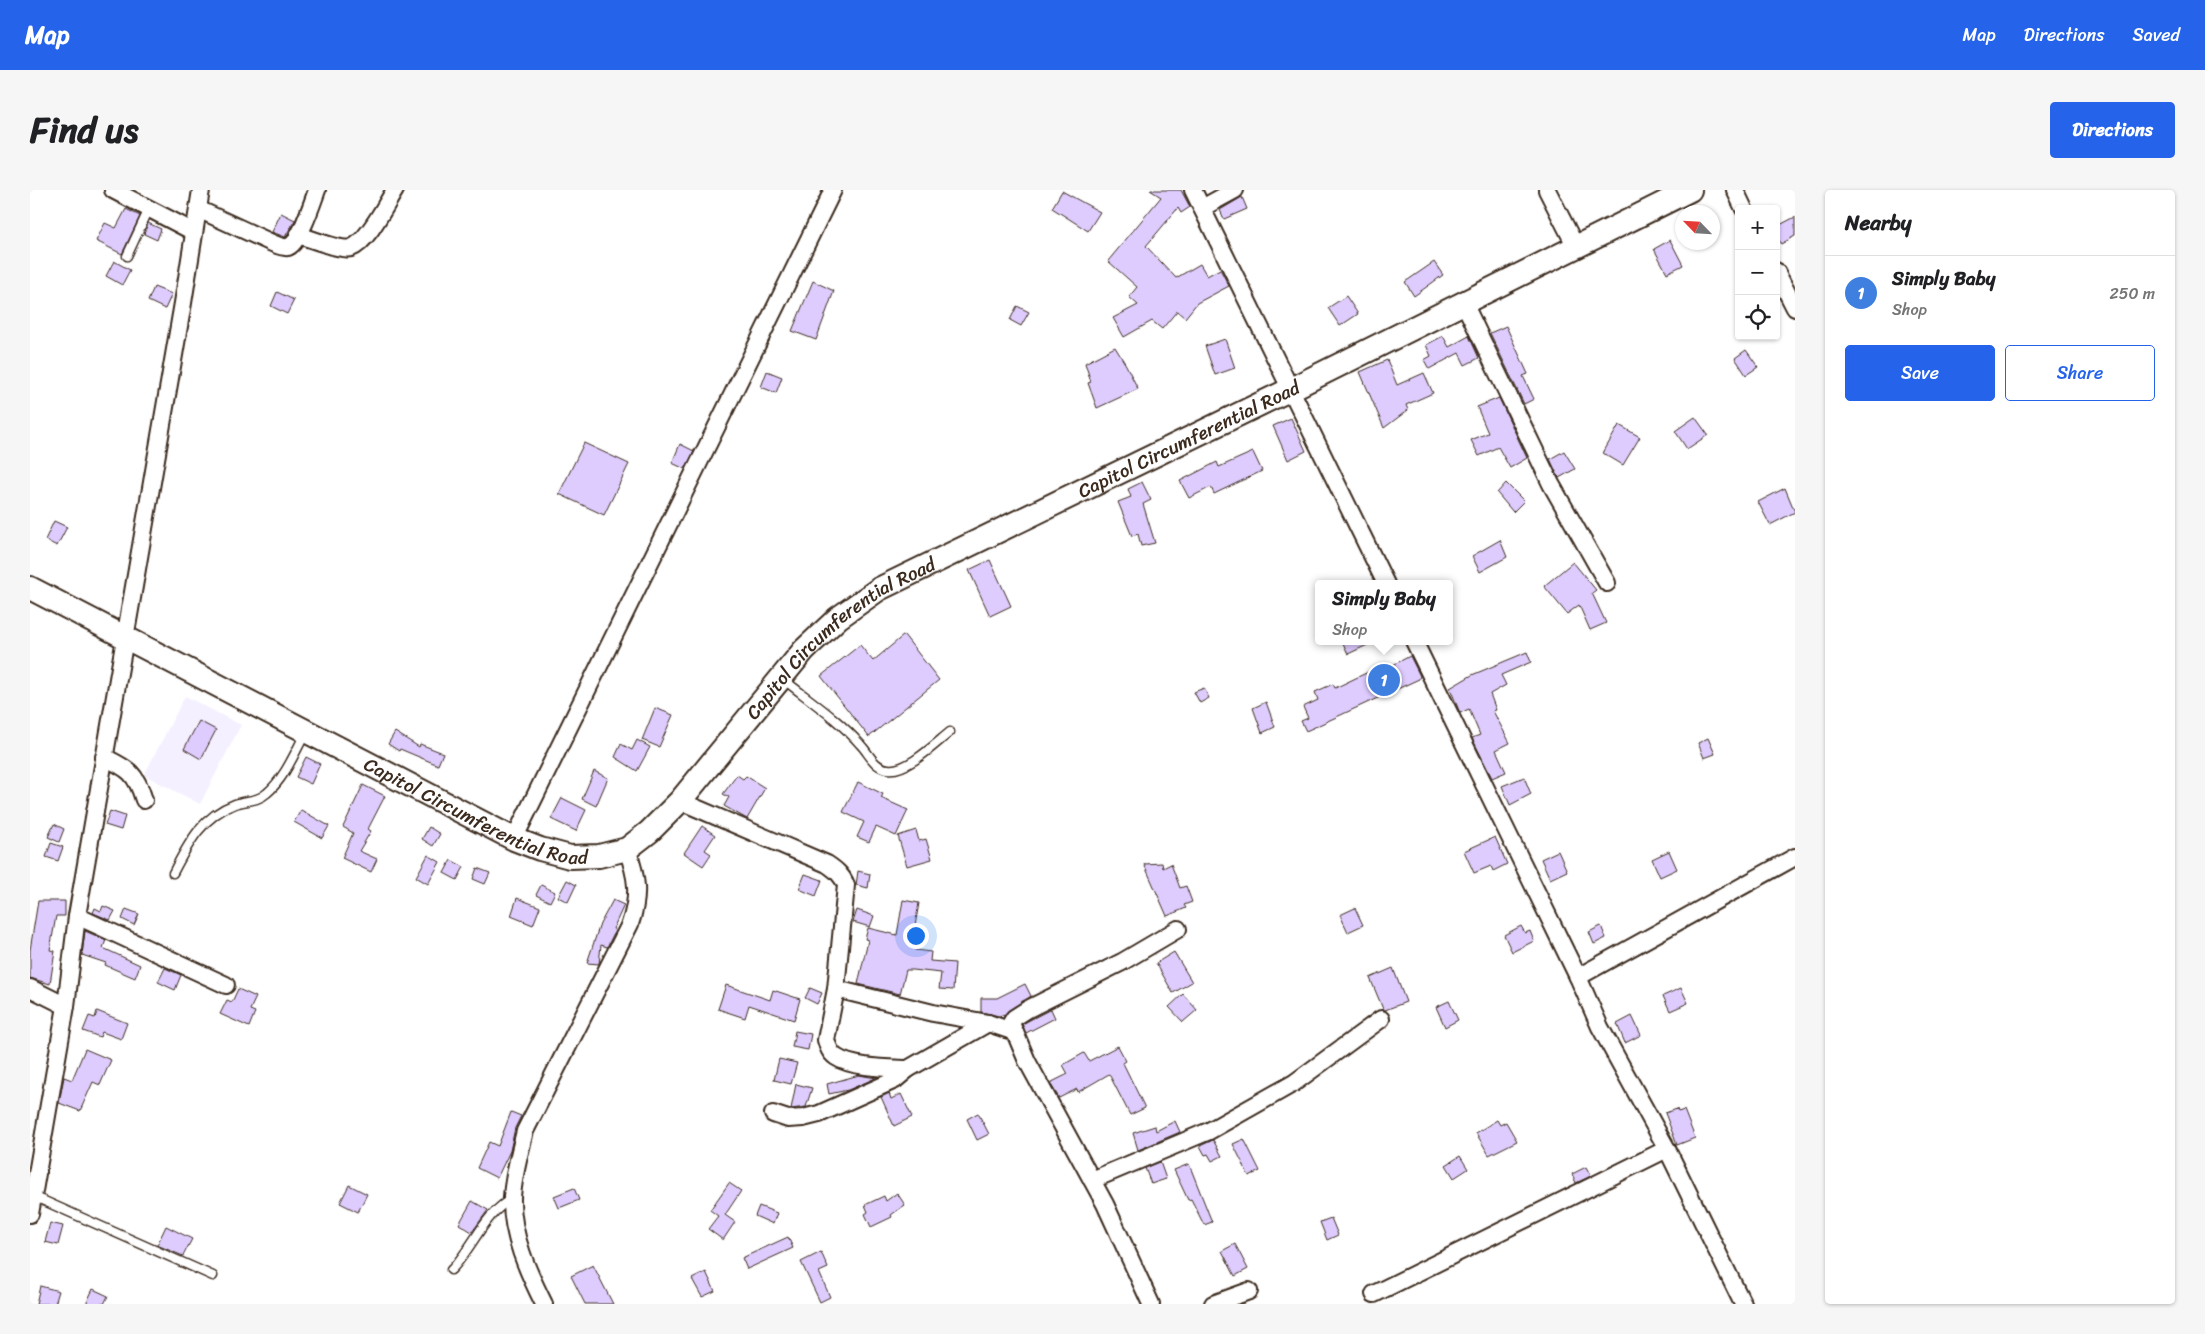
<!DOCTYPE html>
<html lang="en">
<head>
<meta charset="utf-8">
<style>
	body { margin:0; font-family:Sriracha,sans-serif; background:#f6f6f6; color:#202124 }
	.controls { position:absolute; right:15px; top:15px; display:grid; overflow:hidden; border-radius:5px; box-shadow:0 1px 4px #0004 }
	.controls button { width:45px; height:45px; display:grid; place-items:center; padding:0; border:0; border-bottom:1px solid #e0e0e0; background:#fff; color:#202124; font:25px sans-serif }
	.compass { position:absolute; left:1645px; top:15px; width:45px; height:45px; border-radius:50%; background:#fff; box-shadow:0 1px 4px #0004; rotate:295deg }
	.you { position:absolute; left:885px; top:745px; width:18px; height:18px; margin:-12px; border:4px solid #fff; border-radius:50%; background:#1a73e8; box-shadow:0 0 0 8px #1a73e833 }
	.badge { display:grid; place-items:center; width:32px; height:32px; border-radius:50%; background:#2563eb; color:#fff; font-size:16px; font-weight:700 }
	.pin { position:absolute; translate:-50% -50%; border:2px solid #fff; box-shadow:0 1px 5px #0006 }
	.popup { position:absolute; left:1285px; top:390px; width:138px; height:65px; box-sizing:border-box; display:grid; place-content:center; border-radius:5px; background:#fff; filter:drop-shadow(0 1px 4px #0005); font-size:16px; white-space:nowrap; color:#757577 }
	.popup b { font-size:19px; color:#202124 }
	.popup::after { content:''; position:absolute; left:50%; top:100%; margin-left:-10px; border:10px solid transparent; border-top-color:#fff }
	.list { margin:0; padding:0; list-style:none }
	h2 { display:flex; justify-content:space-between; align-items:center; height:65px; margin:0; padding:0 20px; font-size:21px }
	h2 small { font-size:16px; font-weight:400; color:#757577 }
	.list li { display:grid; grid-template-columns:32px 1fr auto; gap:15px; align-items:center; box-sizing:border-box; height:75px; padding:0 20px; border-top:1px solid #e0e0e0 }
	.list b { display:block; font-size:19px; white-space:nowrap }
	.list p { margin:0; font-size:16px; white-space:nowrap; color:#757577 }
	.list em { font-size:16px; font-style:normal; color:#757577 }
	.actions { display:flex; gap:10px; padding:15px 20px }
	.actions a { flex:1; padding:11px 0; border:1px solid #2563eb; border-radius:5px; text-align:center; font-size:18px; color:#2563eb }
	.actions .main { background:#2563eb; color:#fff }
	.icon { flex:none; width:28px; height:28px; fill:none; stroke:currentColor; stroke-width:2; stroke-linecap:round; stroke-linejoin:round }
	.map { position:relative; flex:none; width:1765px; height:1114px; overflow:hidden; border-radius:5px }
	header { display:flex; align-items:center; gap:30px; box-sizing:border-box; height:70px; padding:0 25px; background:#2563eb; color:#fff }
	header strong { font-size:24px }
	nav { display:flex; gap:28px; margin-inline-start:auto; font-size:18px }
	.intro { display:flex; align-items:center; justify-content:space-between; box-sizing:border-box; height:120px; padding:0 30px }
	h1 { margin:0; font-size:35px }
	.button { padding:12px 22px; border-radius:5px; background:#2563eb; color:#fff; font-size:18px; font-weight:700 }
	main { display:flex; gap:30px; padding:0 30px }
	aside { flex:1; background:#fff; border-radius:5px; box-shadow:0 1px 4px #0004 }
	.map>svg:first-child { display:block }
	.built { fill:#f5f0ff }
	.building { fill:#deccfe; stroke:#3b2a1e }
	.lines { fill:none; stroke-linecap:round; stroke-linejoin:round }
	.service-casing { stroke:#3b2a1e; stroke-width:11 }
	.minor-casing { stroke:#3b2a1e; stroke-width:20 }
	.secondary-casing { stroke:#3b2a1e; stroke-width:26 }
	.service { stroke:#fff; stroke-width:8 }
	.minor { stroke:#fff; stroke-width:16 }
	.secondary { stroke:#fff; stroke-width:22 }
	.labels { text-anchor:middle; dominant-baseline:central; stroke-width:4; stroke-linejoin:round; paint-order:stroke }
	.street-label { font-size:19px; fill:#3b2a1e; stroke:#fff }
</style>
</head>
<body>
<header>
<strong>Map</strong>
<nav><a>Map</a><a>Directions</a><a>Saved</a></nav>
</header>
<div class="intro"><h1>Find us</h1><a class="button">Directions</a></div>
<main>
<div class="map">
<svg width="1765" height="1114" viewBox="0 0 1765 1114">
	<rect width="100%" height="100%" fill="#fff"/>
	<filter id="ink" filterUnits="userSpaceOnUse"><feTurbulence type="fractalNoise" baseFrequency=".02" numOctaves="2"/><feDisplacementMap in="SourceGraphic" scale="10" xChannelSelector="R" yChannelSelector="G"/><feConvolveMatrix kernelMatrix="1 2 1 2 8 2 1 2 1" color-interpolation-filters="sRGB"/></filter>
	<g filter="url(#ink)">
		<path class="built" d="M155 506 211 535 170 614 114 585Z"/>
		<g class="building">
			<path d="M1120 0H1151L1160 17 1151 23 1148 18 1116 56 1146 88 1170 74 1177 86 1190 79 1199 96 1167 113 1155 128 1147 121 1132 139 1122 131 1094 147 1083 128 1108 115 1099 107 1107 97 1078 71 1131 7Z"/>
			<path d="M1032 1 1070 22 1058 41 1022 18Z"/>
			<path d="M1212 7 1217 19 1194 29 1190 20Z"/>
			<path d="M96 19 110 26 92 64 66 51 75 33 86 38Z"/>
			<path d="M251 23 265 30 255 47 242 42Z"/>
			<path d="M1765 27V46L1751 54 1746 45V37Z"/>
			<path d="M118 33 131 39 127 50 114 44Z"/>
			<path d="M1640 50 1653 75 1637 83 1624 59Z"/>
			<path d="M84 71 100 80 92 95 76 86Z"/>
			<path d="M1404 72 1413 85 1384 106 1375 92Z"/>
			<path d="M783 91 804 101 786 150 762 141Z"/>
			<path d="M124 97 142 104 135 119 118 111Z"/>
			<path d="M247 102 264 110 257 124 241 116Z"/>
			<path d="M1316 106 1328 124 1310 136 1298 118Z"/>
			<path d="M987 116 999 122 991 136 980 130Z"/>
			<path d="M1476 136 1498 184 1493 186 1504 209 1494 214 1460 143Z"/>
			<path d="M1413 146 1419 157 1439 146 1449 168 1435 175 1429 163 1399 179 1394 170 1401 166 1396 155Z"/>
			<path d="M1195 149 1205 178 1185 185 1175 156Z"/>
			<path d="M1085 157 1096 175 1108 199 1067 218 1058 193 1061 192 1055 173Z"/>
			<path d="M1716 160 1728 177 1716 185 1705 168Z"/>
			<path d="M1357 170 1367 195 1394 183 1403 203 1376 215 1378 220 1354 238 1330 182Z"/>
			<path d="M737 181 752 187 746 203 731 197Z"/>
			<path d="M1469 208 1497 268 1480 278 1468 257 1449 266 1441 250 1458 243 1447 217Z"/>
			<path d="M1665 227 1678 245 1657 259 1645 241Z"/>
			<path d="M1261 228 1276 261 1258 270 1243 236Z"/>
			<path d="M1589 235 1610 247 1593 275 1573 263Z"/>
			<path d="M554 253 599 274 574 325 529 304Z"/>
			<path d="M650 254 664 261 655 279 642 273Z"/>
			<path d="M1534 261 1545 279 1529 288 1520 269Z"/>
			<path d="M1223 262 1232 281 1184 304 1181 297 1159 308 1150 291 1187 272 1189 277Z"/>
			<path d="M1112 292 1121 310 1113 314 1125 353 1111 356 1108 344 1102 346 1088 312 1101 307 1098 299Z"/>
			<path d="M1476 293 1494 311 1483 322 1467 303Z"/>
			<path d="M1755 298 1765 322 1740 335 1728 312Z"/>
			<path d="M24 331 37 337 27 356 15 350Z"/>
			<path d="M1470 350 1477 367 1450 382 1442 366Z"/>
			<path d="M960 370 981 416 960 426 939 380Z"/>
			<path d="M1543 372 1566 400 1562 403 1576 433 1560 440 1549 415 1537 424 1514 396Z"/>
			<path d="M874 445 909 490 839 547 791 486 830 455 843 471Z"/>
			<path d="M1312 451H1346L1318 464Z"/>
			<path d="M1497 462 1501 472 1471 485 1476 495 1460 504 1466 520 1463 521 1480 553 1466 560 1476 582 1462 588 1442 548 1450 545 1439 519 1430 523 1420 498 1442 485Z"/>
			<path d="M1380 466 1390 486 1389 489 1276 541 1271 531 1278 528 1273 517 1288 510 1285 502 1303 494 1305 498 1357 473 1359 477Z"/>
			<path d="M1174 498 1179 508 1170 513 1164 502Z"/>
			<path d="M1236 512 1245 537 1232 543 1223 518Z"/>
			<path d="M625 518 643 525 629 557 612 550Z"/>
			<path d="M169 531 186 540 171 569 154 559Z"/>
			<path d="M365 542 389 557 390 554 413 563 408 575 370 559 369 561 358 554Z"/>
			<path d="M1678 548 1685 564 1674 568 1668 553Z"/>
			<path d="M607 550 620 557 607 581 585 567 591 554 602 560Z"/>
			<path d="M276 567 290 574 281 594 266 587Z"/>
			<path d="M564 581 578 588 566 616 552 609Z"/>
			<path d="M707 585 713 589 716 586 735 598 717 629 694 616 699 607 693 604Z"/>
			<path d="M1494 587 1501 604 1480 615 1472 596Z"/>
			<path d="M828 592 853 604 851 608 878 620 866 646 846 637 839 652 827 647 834 632 813 622Z"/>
			<path d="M333 595 355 606 338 639 341 641 329 661 347 669 341 682 312 668 323 643 313 637Z"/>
			<path d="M532 608 556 620 546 641 521 629Z"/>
			<path d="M271 620 299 636 292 648 264 632Z"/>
			<path d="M80 621 95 626 91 640 75 635Z"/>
			<path d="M24 634 34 639 29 652 18 647Z"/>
			<path d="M672 636 685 645 675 660 681 664 673 676 654 663Z"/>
			<path d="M399 637 410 644 403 656 392 649Z"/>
			<path d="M886 640 889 651 896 649 902 669 877 676 868 646Z"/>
			<path d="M1465 647 1477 674 1463 681 1461 676 1444 683 1434 661Z"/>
			<path d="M21 653 33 657 28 671 16 667Z"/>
			<path d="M1528 661 1537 681 1520 689 1511 669Z"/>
			<path d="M1639 661 1647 679 1630 687 1622 669Z"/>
			<path d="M398 665 410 672 398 694 386 687Z"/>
			<path d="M421 670 434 677 427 690 414 683Z"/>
			<path d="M1132 673 1133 678 1141 674 1150 698 1156 696 1162 712 1154 715 1156 718 1137 726 1114 674Z"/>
			<path d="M447 678 460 683 455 694 443 689Z"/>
			<path d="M828 681 840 684 838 698 826 695Z"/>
			<path d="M775 684 792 690 786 706 769 699Z"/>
			<path d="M537 690 546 695 538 712 528 707Z"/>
			<path d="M511 695 525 702 520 712 506 705Z"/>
			<path d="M487 708 510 717 503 735 481 726Z"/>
			<path d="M583 710 594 715 583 739 585 740 583 745 577 757 571 755 569 774 557 773 570 734Z"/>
			<path d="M873 710 889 713 882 753H886L885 760 901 762 900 771 925 773 923 800 909 799 911 783 883 780H876L870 804 828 794 838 750 835 749 838 738 867 745Z"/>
			<path d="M8 711H35V726H26L20 760 25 761 20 794 0 788V760Z"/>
			<path d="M73 716 85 721 80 730 63 723 65 718 71 721Z"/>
			<path d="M1325 718 1333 735 1318 742 1310 725Z"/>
			<path d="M96 719 109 724 104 735 92 729Z"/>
			<path d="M827 720 844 726 840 737 823 732Z"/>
			<path d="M1491 736 1495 743 1500 741 1504 751 1482 762 1474 745Z"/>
			<path d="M1571 736 1576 748 1564 754 1559 742Z"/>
			<path d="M55 741 76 750 73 758 110 775 105 788 75 775 76 773 52 765Z"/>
			<path d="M1144 762 1162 792 1143 803 1126 773Z"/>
			<path d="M135 778 151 785 145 800 128 792Z"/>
			<path d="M1363 778 1376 812 1355 820 1353 819 1340 788Z"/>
			<path d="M995 794 1001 806 975 824 969 826 951 822V808H967Z"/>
			<path d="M696 795 740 810 743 800 770 809 764 830 719 815 715 828 688 819Z"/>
			<path d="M780 798 792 803 787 814 775 808Z"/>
			<path d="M1651 798 1658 813 1640 821 1633 806Z"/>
			<path d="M208 799 226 807 220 820 225 822 219 837 190 824 197 810 202 812Z"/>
			<path d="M1153 804 1167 820 1153 832 1139 817Z"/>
			<path d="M1419 811 1428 830 1415 837 1406 817Z"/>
			<path d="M1021 819 1025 828 996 843 992 834Z"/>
			<path d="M67 821 97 833 91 849 72 842 70 847 53 841 59 826 65 828Z"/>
			<path d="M1602 826 1611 845 1595 853 1587 834Z"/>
			<path d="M765 841 781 844 778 860 762 857Z"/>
			<path d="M1088 856 1096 871 1093 873 1115 918 1100 925 1079 884 1048 902 1047 899 1029 908 1020 893 1038 884 1033 875 1054 863 1059 871Z"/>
			<path d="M55 859 81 870 70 895 63 892 50 921 29 913 34 887 42 890Z"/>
			<path d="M749 869 767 873 761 894 744 890Z"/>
			<path d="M829 885 846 888 818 900 799 904 797 894Z"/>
			<path d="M766 894 782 898 776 917 761 919Z"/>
			<path d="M859 903 861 909 871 904 882 927 864 936 851 907Z"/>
			<path d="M1647 919 1648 922 1654 920 1665 948 1647 955 1635 923Z"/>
			<path d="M481 922 491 926 485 938 480 961 467 988 447 978 459 952 468 956Z"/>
			<path d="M948 923 959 944 947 950 937 929Z"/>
			<path d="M1467 930 1470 935 1476 932 1487 951 1459 965 1446 943Z"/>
			<path d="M1145 931 1150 942 1108 960 1103 943 1125 936 1126 941Z"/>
			<path d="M1214 949 1230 981 1219 986 1203 954Z"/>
			<path d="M1183 950 1192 966 1182 971 1178 964 1175 965 1170 956Z"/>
			<path d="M1430 966 1438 979 1424 988 1416 975Z"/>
			<path d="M1130 972 1136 989 1121 994 1115 978Z"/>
			<path d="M1159 974 1182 1032 1174 1035 1161 1009 1158 1010 1144 980Z"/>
			<path d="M1556 977 1561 986 1546 993 1542 984Z"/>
			<path d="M699 993 711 1001 695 1025 705 1032 693 1050 678 1039 688 1026 680 1020Z"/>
			<path d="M319 995 337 1004 328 1022 310 1013Z"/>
			<path d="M544 998 549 1010 529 1018 524 1006Z"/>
			<path d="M867 1003 875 1015 861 1025 862 1027 841 1037 835 1024 838 1022 835 1015 854 1006 856 1011Z"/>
			<path d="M442 1011 458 1020 442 1042 429 1034Z"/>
			<path d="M729 1016 747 1023 743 1034 725 1026Z"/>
			<path d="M1301 1028 1308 1045 1297 1050 1290 1032Z"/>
			<path d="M20 1033 33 1036 28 1055 15 1052Z"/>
			<path d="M136 1036 162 1049 153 1066 127 1055Z"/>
			<path d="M758 1047 763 1058 717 1079 712 1068Z"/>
			<path d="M1205 1054 1218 1079 1205 1086 1192 1061Z"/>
			<path d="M791 1062 798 1078 789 1082 800 1107 790 1112 771 1072Z"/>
			<path d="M563 1075 583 1114H555L541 1086Z"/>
			<path d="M676 1082 685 1101 672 1107 662 1089Z"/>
			<path d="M10 1096 29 1101 25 1114H6Z"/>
			<path d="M63 1099 78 1106 74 1114H56Z"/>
		</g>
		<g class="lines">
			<defs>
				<g id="service">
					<path d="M97 66 119 19"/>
					<path d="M753 489C779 510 808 529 830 554 839 563 844 578 858 579 877 582 906 553 920 542"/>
					<path d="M143 683C158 654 172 626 205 614 216 610 227 612 237 603 255 588 265 562 276 542"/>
					<path d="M3 1006 183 1086"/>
					<path d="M421 1080C442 1059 456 1021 482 1009"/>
				</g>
				<g id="minor">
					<path d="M83 0 164 42"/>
					<path d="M1163 0 1356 394"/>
					<path d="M1517 0 1546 57"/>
					<path d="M1705 0 1714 19"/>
					<path d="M1172 18 1205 0"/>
					<path d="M168 19 242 53C247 55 253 58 258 57 269 54 283 11 287 0"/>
					<path d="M268 45C280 48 310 61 321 58 337 53 356 14 365 0"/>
					<path d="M1746 81 1765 118"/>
					<path d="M1434 113 1521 294 1577 393"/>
					<path d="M1384 451 1548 787 1570 837 1637 959 1713 1114"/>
					<path d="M74 567C99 579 106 583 114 610"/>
					<path d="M650 611 797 674C806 680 812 685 816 695L806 799 796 850C798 857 800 863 806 867 822 878 859 878 878 879"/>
					<path d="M484 649 803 0"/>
					<path d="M47 726 196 795"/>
					<path d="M1548 787 1765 667"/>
					<path d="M0 798 36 816"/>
					<path d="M806 799 903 823 958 833 985 842"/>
					<path d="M743 924 758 929 773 928 789 924 865 890 878 879 958 833"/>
					<path d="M1062 990 1179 941 1264 893 1351 829"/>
					<path d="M0 1024 36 816 47 726 153 113 171 0"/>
					<path d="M1344 1104 1637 959"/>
					<path d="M514 1114C498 1082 481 1045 482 1008 483 986 490 962 495 941L600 734C610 705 607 687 597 659"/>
					<path d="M1121 1114 1075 1014 997 871 981 833 984 828 998 819 1092 772 1148 739"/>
					<path d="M1183 1114 1219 1101"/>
				</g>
				<g id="secondary">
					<path id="s1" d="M0 398 484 649 510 659 540 667 569 666 597 659 619 642 650 611 774 460 808 428 849 399 1261 199 1660 0"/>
				</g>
			</defs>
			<use href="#service" class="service-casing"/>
			<use href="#minor" class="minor-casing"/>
			<use href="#secondary" class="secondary-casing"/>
			<use href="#service" class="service"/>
			<use href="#minor" class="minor"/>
			<use href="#secondary" class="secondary"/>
		</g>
	</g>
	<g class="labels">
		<g class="street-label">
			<text stroke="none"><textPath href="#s1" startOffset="1370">Capitol Circumferential Road</textPath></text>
			<text stroke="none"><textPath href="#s1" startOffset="965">Capitol Circumferential Road</textPath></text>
			<text stroke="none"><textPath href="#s1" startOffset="500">Capitol Circumferential Road</textPath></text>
		</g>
	</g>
</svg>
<div class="controls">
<button>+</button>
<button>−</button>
<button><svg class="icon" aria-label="locate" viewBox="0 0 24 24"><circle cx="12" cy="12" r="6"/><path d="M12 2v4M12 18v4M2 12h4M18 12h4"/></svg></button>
</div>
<svg class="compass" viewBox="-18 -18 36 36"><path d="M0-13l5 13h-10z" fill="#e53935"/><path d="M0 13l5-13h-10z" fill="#757577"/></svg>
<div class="you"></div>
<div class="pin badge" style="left:1354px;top:490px;background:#3f7fe0">1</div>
<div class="popup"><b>Simply Baby</b>Shop</div>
</div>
<aside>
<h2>Nearby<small></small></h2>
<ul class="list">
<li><span class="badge" style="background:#3f7fe0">1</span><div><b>Simply Baby</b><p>Shop</p></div><em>250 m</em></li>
</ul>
<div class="actions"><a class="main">Save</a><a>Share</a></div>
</aside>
</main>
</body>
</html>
